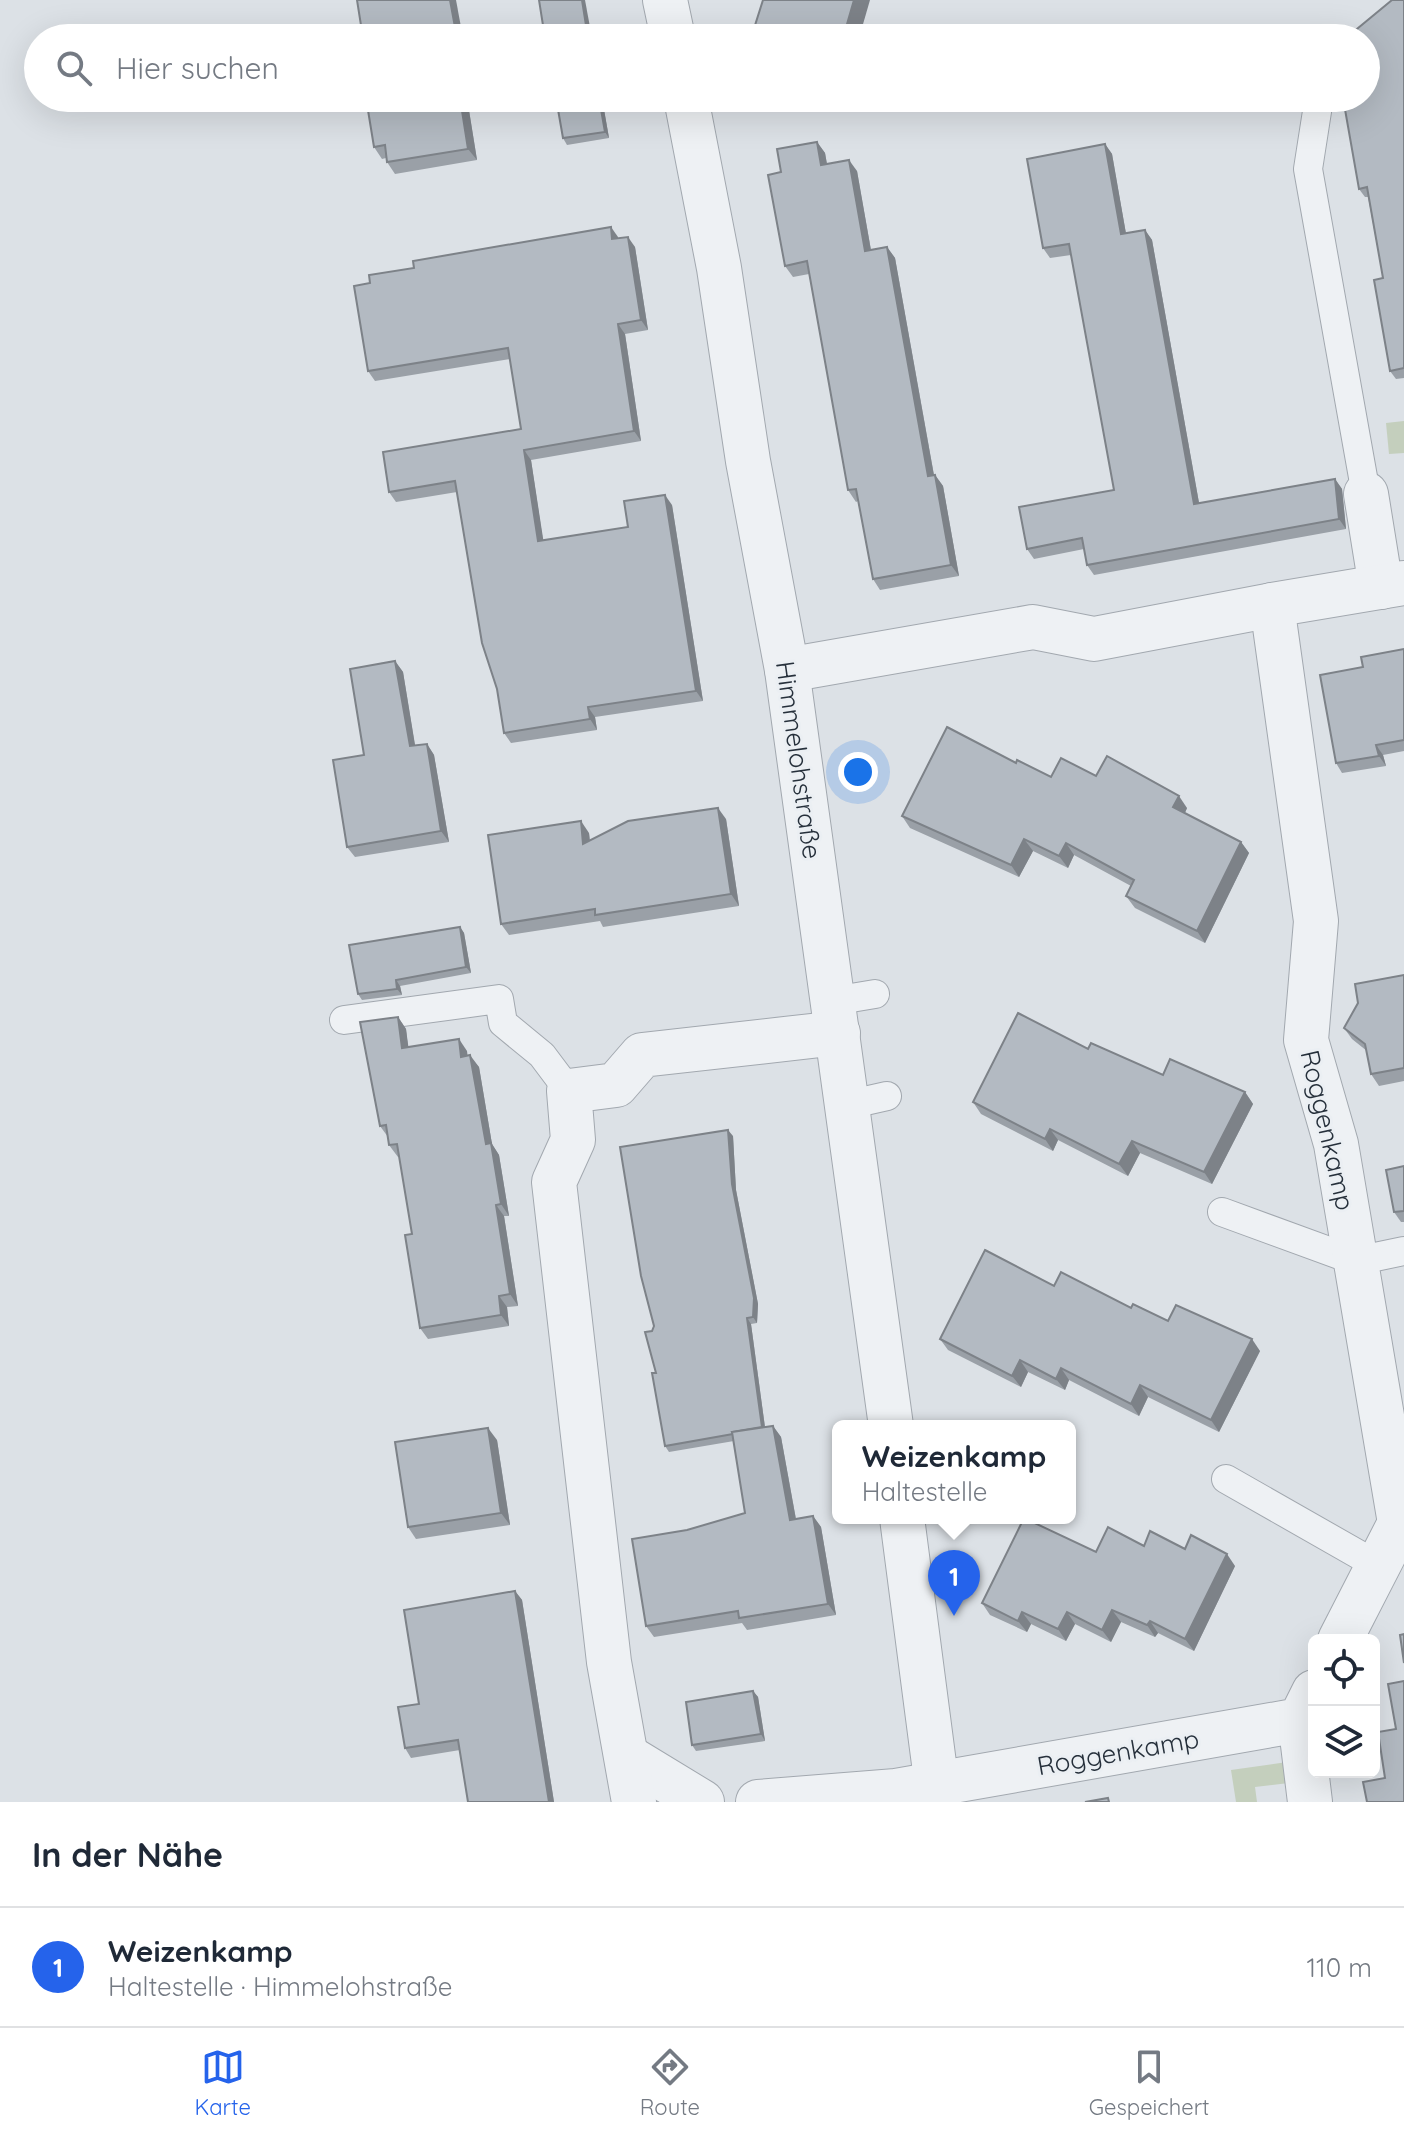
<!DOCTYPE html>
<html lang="de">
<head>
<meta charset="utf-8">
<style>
	body { margin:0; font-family:Quicksand,sans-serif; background:#f2f2f3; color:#1f2937 }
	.controls { position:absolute; right:24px; bottom:24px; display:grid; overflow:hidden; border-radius:12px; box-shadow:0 8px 32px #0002 }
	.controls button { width:72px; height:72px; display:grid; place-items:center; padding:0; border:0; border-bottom:2px solid #e0e1e3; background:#fff; color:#1f2937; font:40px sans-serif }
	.you { position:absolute; left:858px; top:772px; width:28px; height:28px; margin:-20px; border:6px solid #fff; border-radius:50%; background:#1a73e8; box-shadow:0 0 0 12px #1a73e833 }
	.badge { display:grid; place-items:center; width:52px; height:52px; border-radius:50%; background:#2563eb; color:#fff; font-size:26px; font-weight:700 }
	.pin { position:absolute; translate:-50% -66px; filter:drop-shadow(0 2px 4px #0008) }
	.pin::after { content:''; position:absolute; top:42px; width:28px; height:24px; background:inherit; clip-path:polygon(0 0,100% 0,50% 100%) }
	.popup { position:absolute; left:832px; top:1420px; width:244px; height:104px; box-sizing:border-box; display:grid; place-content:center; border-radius:12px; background:#fff; filter:drop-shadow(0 2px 6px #0005); font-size:26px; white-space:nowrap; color:#747a83 }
	.popup b { font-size:30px; color:#1f2937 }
	.popup::after { content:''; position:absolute; left:50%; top:100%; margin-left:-16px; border:16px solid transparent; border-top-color:#fff }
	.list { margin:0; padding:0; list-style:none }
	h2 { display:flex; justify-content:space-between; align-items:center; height:104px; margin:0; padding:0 32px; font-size:34px }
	h2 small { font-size:26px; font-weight:400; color:#747a83 }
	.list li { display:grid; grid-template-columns:52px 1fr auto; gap:24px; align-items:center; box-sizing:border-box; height:120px; padding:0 32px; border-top:2px solid #e0e1e3 }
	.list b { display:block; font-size:30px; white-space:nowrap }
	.list p { margin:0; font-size:26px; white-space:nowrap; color:#747a83 }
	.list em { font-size:26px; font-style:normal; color:#747a83 }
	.icon { flex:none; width:44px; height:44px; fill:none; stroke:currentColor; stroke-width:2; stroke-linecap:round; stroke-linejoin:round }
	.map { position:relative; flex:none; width:1404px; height:1802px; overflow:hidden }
	.search { position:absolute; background:#fff; box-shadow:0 8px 32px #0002; left:24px; right:24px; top:24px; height:88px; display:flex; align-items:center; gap:20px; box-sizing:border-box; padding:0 28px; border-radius:44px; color:#747a83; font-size:30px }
	.sheet { height:224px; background:#fff }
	nav { display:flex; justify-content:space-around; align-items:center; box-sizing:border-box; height:112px; border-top:2px solid #e0e1e3; background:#fff; font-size:22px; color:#747a83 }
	nav a { display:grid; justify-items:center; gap:4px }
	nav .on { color:#2563eb }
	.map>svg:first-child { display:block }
	.green { fill:#c4cfbd }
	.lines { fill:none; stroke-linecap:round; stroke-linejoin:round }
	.service-casing { stroke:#a2a8af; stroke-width:30 }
	.minor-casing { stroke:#a2a8af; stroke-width:46 }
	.service { stroke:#eef1f4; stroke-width:28 }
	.minor { stroke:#eef1f4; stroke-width:44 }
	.wall { fill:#9aa0a7 }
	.shaded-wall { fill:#7d8288 }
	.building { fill:#b3bac2; stroke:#7d8288; stroke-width:2 }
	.labels { text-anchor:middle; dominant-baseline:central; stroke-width:6; stroke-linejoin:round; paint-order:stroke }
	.street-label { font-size:26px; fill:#26303b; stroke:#ebeff3 }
</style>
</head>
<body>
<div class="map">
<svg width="1404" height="1802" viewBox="0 0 1404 1802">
	<rect width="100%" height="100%" fill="#dce1e6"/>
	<g class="green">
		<path d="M1404 421V453L1389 454 1386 423Z"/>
		<path d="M1287 1762 1289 1783 1255 1787 1257 1802H1236L1231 1770Z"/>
	</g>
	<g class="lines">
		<defs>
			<g id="service">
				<path d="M1318 105 1308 169 1366 494"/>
				<path d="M833 1001 875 994"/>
				<path d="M344 1020 499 999 503 1023 542 1055 569 1091"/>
				<path d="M847 1105 887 1096"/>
				<path d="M1222 1212 1356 1261 1404 1251"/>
				<path d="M1226 1479 1377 1565"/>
			</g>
			<g id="minor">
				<path d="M665 0 673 38"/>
				<path d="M686 98 719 268 748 461 787 670 891 1426"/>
				<path d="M1366 494 1381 587"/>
				<path d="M787 670 1033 627 1094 639 1272 605"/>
				<path d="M902 1518 939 1802"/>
				<path d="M1340 1640 1400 1523 1336 1144 1306 1040 1316 921 1272 605 1404 583"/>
				<path d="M1300 1720 1310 1802"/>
				<path d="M628 1757 702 1802"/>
				<path d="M634 1802 609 1662 554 1182 573 1140 569 1091 616 1085 642 1055 838 1033"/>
				<path d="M758 1802 896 1791 1300 1720 1314 1692"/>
			</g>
		</defs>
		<use href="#service" class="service-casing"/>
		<use href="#minor" class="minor-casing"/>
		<use href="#service" class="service"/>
		<use href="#minor" class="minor"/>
	</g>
	<g class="wall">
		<path d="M1404 0V378L1396 379 1390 371 1383 278 1368 197H1365L1359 189 1344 104 1334 101 1331 98H1366Z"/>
		<path d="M366 98H467L477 160 395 174 387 162 386 158 382 159 374 147Z"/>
		<path d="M556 98H602L609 138 567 145 563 138Z"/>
		<path d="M817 142 825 153 827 164 857 171 871 250 887 247 895 258 934 475H935L943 486 959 576 880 590 873 579 858 501 856 502 848 490 809 274 793 277 785 266 781 172Z"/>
		<path d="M1105 144 1112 154 1126 234 1145 230 1152 240 1199 503 1335 479 1342 489 1346 529 1094 575 1087 565 1084 549 1034 559 1027 549 1114 490 1071 255 1050 258 1043 248Z"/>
		<path d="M618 237V238L635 247 648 330 625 334 641 441 531 460 543 541 628 527 672 505 703 701 595 717 597 730 511 743 504 733 497 689 457 492 396 502 389 492 521 429 510 359 375 381 368 371 370 283Z"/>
		<path d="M1404 649V751L1383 755 1386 766 1342 773 1336 763Z"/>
		<path d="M395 661 403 672 415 746 427 744 434 755 449 842 355 857 347 847 364 755Z"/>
		<path d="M1016 763 1051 777 1096 776 1187 808 1185 813 1241 842 1249 853 1205 943 1135 908 1126 896 1131 886 1074 855 1068 868 1033 851 1019 877 910 828 902 816Z"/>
		<path d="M726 819 739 906 603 927 600 921 509 935 501 924 589 833 590 841Z"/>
		<path d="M460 927 464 933 471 973 400 986 402 995 362 1000 358 994Z"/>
		<path d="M1404 975V1081L1379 1086 1371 1074 1367 1051 1352 1039 1344 1028Z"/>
		<path d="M398 1017 406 1029 408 1047 467 1051V1056L479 1067 492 1144 499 1155 509 1216H504L518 1306 507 1307 509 1326 428 1339 420 1328 412 1234 399 1157H398L389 1145 388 1137 380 1126Z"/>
		<path d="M1088 1049 1163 1075 1245 1092 1253 1104 1212 1184 1140 1153 1128 1176 1058 1140 1053 1151 981 1114 973 1102Z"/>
		<path d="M733 1136 736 1190 758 1304 757 1323 751 1324 765 1427 773 1426 781 1437 796 1519 813 1516 821 1527 836 1615 747 1630 742 1623 654 1637 646 1626 687 1530 745 1513 734 1441 669 1452 665 1446 652 1331Z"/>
		<path d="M1404 1166V1222H1401L1394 1212Z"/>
		<path d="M1054 1286 1131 1308 1260 1351 1219 1432 1148 1397 1139 1416 1069 1380 1065 1390 1028 1372 1021 1387 948 1350 940 1339Z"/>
		<path d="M497 1440 510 1525 416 1539 408 1527Z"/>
		<path d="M1144 1546 1185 1549 1235 1566 1194 1651 1158 1633 1155 1637 1121 1622 1111 1642 1075 1624 1066 1641 1031 1624 1027 1632 990 1615 982 1603 1096 1552Z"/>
		<path d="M515 1591 522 1600 554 1802H468L460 1750 411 1758 405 1748 419 1704Z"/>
		<path d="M753 1691 758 1697 765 1741 696 1751 692 1745Z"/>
	</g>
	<g class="shaded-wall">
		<path d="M450 0H456L463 38H457Z"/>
		<path d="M582 0H585L592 38H588Z"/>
		<path d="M854 0H870L859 38H843Z"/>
		<path d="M460 98H467L477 160 468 149Z"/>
		<path d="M599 98H602L609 138 605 132Z"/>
		<path d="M817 142 825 153 829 176 821 165Z"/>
		<path d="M1105 144 1112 154 1128 245 1121 234Z"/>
		<path d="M849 160 857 171 873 262 865 251Z"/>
		<path d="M611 227 618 237 620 249 612 239Z"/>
		<path d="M1145 230 1152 240 1201 514 1194 504Z"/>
		<path d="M628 237 635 247 648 330 641 320Z"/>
		<path d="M887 247 895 258 936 487 928 476Z"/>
		<path d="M618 324 625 334 641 441 634 431Z"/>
		<path d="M524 450 531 460 545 551 538 541Z"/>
		<path d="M935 475 943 486 959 576 951 565Z"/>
		<path d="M1335 479 1342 489 1346 529 1339 519Z"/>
		<path d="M665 495 672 505 703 701 696 691Z"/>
		<path d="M395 661 403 672 417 757 410 746Z"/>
		<path d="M588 707 595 717 597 730 590 719Z"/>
		<path d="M427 744 434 755 449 842 441 831Z"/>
		<path d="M1376 745 1383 755 1386 766 1379 756Z"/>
		<path d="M1179 796 1187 808 1182 819 1173 807Z"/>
		<path d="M718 808 726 819 739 906 731 894Z"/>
		<path d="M581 821 589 833 591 856 583 844Z"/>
		<path d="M1024 839 1033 851 1019 877 1011 865Z"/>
		<path d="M1241 842 1249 853 1205 943 1197 931Z"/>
		<path d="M1066 843 1074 855 1068 868 1059 856Z"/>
		<path d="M460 927 464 933 471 973 466 967Z"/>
		<path d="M396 980 400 986 402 995 397 989Z"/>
		<path d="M398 1017 406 1029 410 1059 402 1048Z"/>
		<path d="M459 1039 467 1051 469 1068 461 1057Z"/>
		<path d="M470 1055 479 1067 492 1144 499 1155 509 1216 501 1204 486 1144Z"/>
		<path d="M1245 1092 1253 1104 1212 1184 1204 1172Z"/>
		<path d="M1050 1129 1058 1140 1053 1151 1045 1139Z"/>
		<path d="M728 1130 733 1136 736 1190 758 1304 757 1323 753 1317 732 1184Z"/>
		<path d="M1132 1141 1140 1153 1128 1176 1119 1164Z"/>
		<path d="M496 1205 504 1216 518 1306 510 1294Z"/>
		<path d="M499 1296 507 1307 509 1326 501 1315Z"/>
		<path d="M747 1318 751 1324 766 1435 762 1429Z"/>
		<path d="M1252 1339 1260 1351 1219 1432 1211 1420Z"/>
		<path d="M1020 1360 1028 1372 1021 1387 1012 1376Z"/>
		<path d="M1061 1368 1069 1380 1065 1390 1056 1379Z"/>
		<path d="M1140 1385 1148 1397 1139 1416 1131 1404Z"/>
		<path d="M773 1426 781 1437 798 1531 790 1520Z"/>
		<path d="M488 1428 497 1440 510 1525 501 1513Z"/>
		<path d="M813 1516 821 1527 836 1615 828 1604Z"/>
		<path d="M1227 1554 1235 1566 1194 1651 1185 1639Z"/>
		<path d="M515 1591 522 1600 554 1802H549Z"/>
		<path d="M1112 1610 1121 1622 1111 1642 1102 1630Z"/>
		<path d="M1022 1612 1031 1624 1027 1632 1018 1621Z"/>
		<path d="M1067 1612 1075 1624 1066 1641 1058 1629Z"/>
		<path d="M1150 1621 1158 1633 1155 1637 1147 1625Z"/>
		<path d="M753 1691 758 1697 765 1741 761 1734Z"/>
	</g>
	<g class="building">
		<path d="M357 0H450L457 38H363Z"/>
		<path d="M539 0H582L588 38H545Z"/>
		<path d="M763 0H854L843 38H751Z"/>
		<path d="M1392 0H1404V368L1390 371 1374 280 1383 278 1367 187 1359 189 1343 98H1366V38H1346Z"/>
		<path d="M366 98H460L468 149 387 162 385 145 374 147Z"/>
		<path d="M556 98H599L605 132 563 138Z"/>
		<path d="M817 142 821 165 849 160 865 251 887 247 928 476 935 475 951 565 873 579 856 489 848 490 807 261 785 266 768 175 781 172 777 149Z"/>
		<path d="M1105 144 1121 234 1145 230 1194 504 1335 479 1339 519 1087 565 1082 538 1027 549 1019 507 1114 490 1069 244 1043 248 1027 159Z"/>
		<path d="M611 227 612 239 628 237 641 320 618 324 634 431 524 450 538 541 628 527 624 501 665 495 696 691 588 707 590 719 504 733 497 689 482 643 455 481 389 492 383 452 521 429 508 348 368 371 354 286 370 283 369 275 414 268 413 261Z"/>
		<path d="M1404 649V740L1376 745 1379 756 1336 763 1320 675 1363 667 1361 657Z"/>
		<path d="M395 661 410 746 427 744 441 831 347 847 333 760 364 755 350 669Z"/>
		<path d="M947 727 1016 763 1017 760 1051 777 1061 758 1096 776 1107 756 1179 796 1173 807 1241 842 1197 931 1126 896 1134 880 1066 843 1059 856 1024 839 1011 865 902 816Z"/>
		<path d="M718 808 731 894 595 915V909L501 924 488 835 581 821 583 844 628 821Z"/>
		<path d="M460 927 466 967 396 980 397 989 358 994 349 945Z"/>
		<path d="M1404 975V1068L1371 1074 1365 1044 1344 1028 1358 1003 1355 984Z"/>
		<path d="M1018 1013 1088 1049 1091 1043 1163 1075 1170 1059 1245 1092 1204 1172 1132 1141 1119 1164 1050 1129 1045 1139 973 1102Z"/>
		<path d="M398 1017 402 1048 459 1039 461 1057 470 1055 486 1144 491 1143 501 1204 496 1205 510 1294 499 1296 501 1315 420 1328 405 1235 412 1234 397 1144 389 1145 386 1125 380 1126 360 1022Z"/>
		<path d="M728 1130 732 1184 754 1298 753 1317 747 1318 762 1427 732 1432 733 1434 665 1446 652 1373H656L645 1332 652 1331 654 1326 641 1276 620 1147Z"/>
		<path d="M1404 1166V1211L1394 1212 1386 1170Z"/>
		<path d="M985 1250 1054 1286 1061 1272 1131 1308 1133 1304 1168 1321 1176 1305 1252 1339 1211 1420 1140 1385 1131 1404 1061 1368 1056 1379 1020 1360 1012 1376 940 1339Z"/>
		<path d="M773 1426 790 1520 813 1516 828 1604 739 1618 738 1611 646 1626 632 1539 687 1530 745 1513 732 1432Z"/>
		<path d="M488 1428 501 1513 408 1527 395 1442Z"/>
		<path d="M1024 1518 1096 1552 1108 1527 1144 1546 1150 1531 1185 1549 1191 1535 1227 1554 1185 1639 1150 1621 1147 1625 1112 1610 1102 1630 1067 1612 1058 1629 1022 1612 1018 1621 982 1603Z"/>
		<path d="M515 1591 549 1802H468L458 1740 405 1748 398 1707 419 1704 404 1610Z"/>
		<path d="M1404 1634V1663L1400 1635Z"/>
		<path d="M1404 1681V1802H1367L1363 1782 1385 1778 1378 1732 1396 1729 1388 1684Z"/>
		<path d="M753 1691 761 1734 692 1745 686 1702Z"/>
		<path d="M1108 1798 1109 1802H1085Z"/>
	</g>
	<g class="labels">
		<g class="street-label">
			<text transform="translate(799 760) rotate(82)">Himmelohstraße</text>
			<text transform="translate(1328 1130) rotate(77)">Roggenkamp</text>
			<text transform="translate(1118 1752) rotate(-10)">Roggenkamp</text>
		</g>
	</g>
</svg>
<div class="controls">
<button><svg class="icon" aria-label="locate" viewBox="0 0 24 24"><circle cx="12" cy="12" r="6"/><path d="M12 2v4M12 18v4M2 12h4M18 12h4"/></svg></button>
<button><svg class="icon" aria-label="layers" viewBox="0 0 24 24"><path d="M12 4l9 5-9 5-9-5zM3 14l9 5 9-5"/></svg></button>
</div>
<div class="you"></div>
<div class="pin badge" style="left:954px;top:1616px">1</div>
<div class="popup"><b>Weizenkamp</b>Haltestelle</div>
<div class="search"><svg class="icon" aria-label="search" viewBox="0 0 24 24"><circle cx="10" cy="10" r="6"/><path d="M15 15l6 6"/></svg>Hier suchen</div>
</div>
<section class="sheet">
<h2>In der Nähe<small></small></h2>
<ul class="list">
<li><span class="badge">1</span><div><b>Weizenkamp</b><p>Haltestelle · Himmelohstraße</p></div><em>110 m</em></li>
</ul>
</section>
<nav>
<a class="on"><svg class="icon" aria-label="map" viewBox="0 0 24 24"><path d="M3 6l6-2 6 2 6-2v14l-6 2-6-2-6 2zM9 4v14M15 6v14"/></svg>Karte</a>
<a><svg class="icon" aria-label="directions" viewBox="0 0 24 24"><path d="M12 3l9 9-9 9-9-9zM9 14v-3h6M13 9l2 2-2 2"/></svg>Route</a>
<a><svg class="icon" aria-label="saved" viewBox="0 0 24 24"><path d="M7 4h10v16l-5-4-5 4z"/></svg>Gespeichert</a>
</nav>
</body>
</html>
